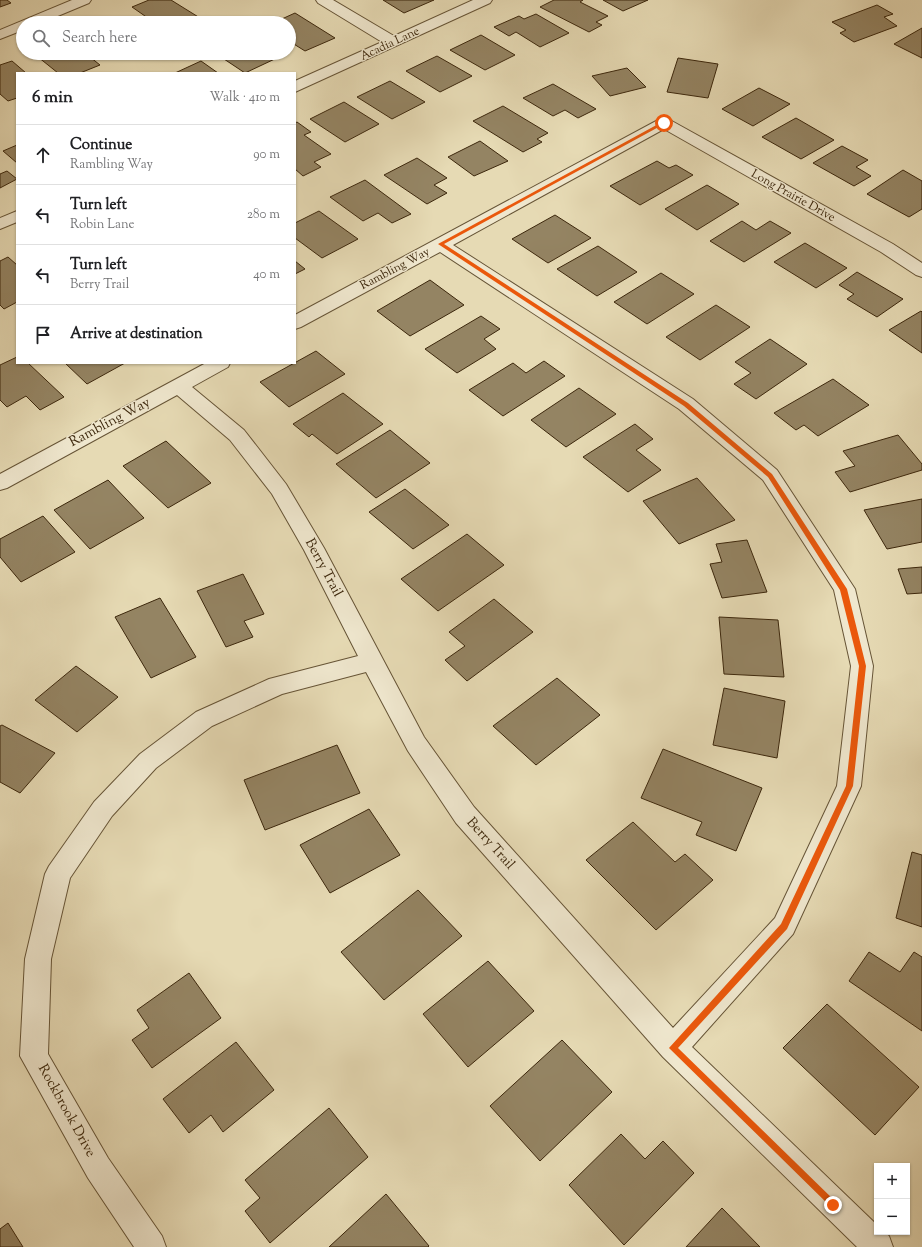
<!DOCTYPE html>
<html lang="en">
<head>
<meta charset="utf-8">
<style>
	body { margin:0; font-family:"Sorts Mill Goudy",serif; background:#f6f6f6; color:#202124 }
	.controls { position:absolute; right:12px; bottom:12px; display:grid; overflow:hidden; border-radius:0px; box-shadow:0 1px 3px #0004 }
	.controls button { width:36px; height:36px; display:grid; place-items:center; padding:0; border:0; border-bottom:1px solid #e0e0e0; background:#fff; color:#202124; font:20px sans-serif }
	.stop { position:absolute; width:12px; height:12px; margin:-9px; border:3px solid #ea580c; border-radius:50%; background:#fff }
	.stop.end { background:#ea580c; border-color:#fff; box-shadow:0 1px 4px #0008 }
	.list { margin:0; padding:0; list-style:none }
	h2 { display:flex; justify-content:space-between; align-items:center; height:52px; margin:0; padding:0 16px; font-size:17px }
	h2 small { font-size:13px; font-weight:400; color:#757577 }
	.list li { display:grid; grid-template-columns:26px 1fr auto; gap:12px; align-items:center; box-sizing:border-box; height:60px; padding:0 16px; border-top:1px solid #e0e0e0 }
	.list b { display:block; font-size:15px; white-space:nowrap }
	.list p { margin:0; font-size:13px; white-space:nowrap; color:#757577 }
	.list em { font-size:13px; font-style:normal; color:#757577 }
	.icon { flex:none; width:22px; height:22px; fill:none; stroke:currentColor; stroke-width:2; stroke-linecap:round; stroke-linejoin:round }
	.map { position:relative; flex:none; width:922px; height:1247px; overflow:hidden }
	.search { position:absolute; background:#fff; box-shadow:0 1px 3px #0004; left:16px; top:16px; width:280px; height:44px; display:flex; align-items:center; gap:10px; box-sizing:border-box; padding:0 14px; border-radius:22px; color:#757577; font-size:15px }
	.panel { position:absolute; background:#fff; box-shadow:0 1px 3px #0004; left:16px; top:72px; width:280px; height:292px; border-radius:0px }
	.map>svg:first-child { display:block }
	.building { fill:#948463; stroke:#3c270c }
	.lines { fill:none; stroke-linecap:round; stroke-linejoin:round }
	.street-casing { stroke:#665436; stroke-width:2 }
	.street { fill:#efe7ce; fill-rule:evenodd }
	.route { fill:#ea580c }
	.labels { text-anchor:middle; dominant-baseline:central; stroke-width:3; stroke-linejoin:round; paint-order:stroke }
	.far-street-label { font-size:12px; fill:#3c270c; stroke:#efe7ce }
	.street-label { font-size:14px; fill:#3c270c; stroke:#efe7ce }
</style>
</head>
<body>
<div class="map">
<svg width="922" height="1247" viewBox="0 0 922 1247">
	<rect width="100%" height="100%" fill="#e6dab4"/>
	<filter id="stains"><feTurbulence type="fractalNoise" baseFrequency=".005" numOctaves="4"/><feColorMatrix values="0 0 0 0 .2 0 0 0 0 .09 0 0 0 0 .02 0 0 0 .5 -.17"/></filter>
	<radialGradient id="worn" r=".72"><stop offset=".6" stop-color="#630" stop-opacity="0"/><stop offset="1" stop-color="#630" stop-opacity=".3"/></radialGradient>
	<g class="building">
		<path d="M0 0H7L11 3 0 7Z"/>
		<path d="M149 0H171L200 18 189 23H155L132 7Z"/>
		<path d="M383 0H434L404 13Z"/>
		<path d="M554 0H583L580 2 608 16 596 22 602 25 589 32 540 7Z"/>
		<path d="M603 0H648L623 11Z"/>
		<path d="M877 5 893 14 884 17 897 26 854 42 840 33 846 30 832 22Z"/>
		<path d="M295 13 335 38 305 51 289 41V23H273Z"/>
		<path d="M536 14 569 33 540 47 516 32 509 36 494 27 519 16 524 19Z"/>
		<path d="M922 28V58L894 44Z"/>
		<path d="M481 35 515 55 485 70 450 50Z"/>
		<path d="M33 53H85L100 65 80 73H58Z"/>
		<path d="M105 53H127L113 59Z"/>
		<path d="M215 53H272L279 57 245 73Z"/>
		<path d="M437 56 472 76 440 92 406 71Z"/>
		<path d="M678 58 718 64 708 98 667 92Z"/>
		<path d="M12 61 26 73H17V98L8 101 0 94V65Z"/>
		<path d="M201 61 218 73H175Z"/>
		<path d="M627 68 646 87 610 96 592 76Z"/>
		<path d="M390 81 425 102 392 119 357 97Z"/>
		<path d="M553 84 596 109 578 118 565 110 553 116 523 98Z"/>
		<path d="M759 88 790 104 753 126 722 109Z"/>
		<path d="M344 102 379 124 345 142 310 119Z"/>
		<path d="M503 106 548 133 537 139 542 142 523 152 473 121Z"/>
		<path d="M796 118 834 140 801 159 762 137Z"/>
		<path d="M297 122 311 132 304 135 331 154 314 162 321 167 303 176 295 169V123Z"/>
		<path d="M480 141 508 161 474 176 448 157Z"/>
		<path d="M17 145V163L3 151Z"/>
		<path d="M842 146 868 160 856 167 871 176 854 186 813 163Z"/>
		<path d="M417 158 447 178 434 185 447 193 427 204 384 175Z"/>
		<path d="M657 161 669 168 676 165 693 175 640 205 610 186Z"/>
		<path d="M903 170 922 181V209L909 217 867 194Z"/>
		<path d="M7 171 17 179 0 188V174Z"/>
		<path d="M365 180 411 214 392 223 378 213 363 221 330 197Z"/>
		<path d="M707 185 739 204 697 230 665 209Z"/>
		<path d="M319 211 358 239 322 258 295 238V223Z"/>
		<path d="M555 215 591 238 548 263 512 239Z"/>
		<path d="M742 221 756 230 770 221 791 233 744 262 710 241Z"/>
		<path d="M805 243 847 268 816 288 774 262Z"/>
		<path d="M598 246 637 272 597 296 557 269Z"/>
		<path d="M8 257 17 265V302L4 309 0 305V261Z"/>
		<path d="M295 261 305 269 295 274Z"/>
		<path d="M857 272 903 299 877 317 847 299 854 294 839 285Z"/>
		<path d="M661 273 694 294 647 324 614 302Z"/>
		<path d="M430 280 464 305 410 336 377 311Z"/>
		<path d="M716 305 750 327 700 360 666 337Z"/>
		<path d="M921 311 922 312V353L889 330Z"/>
		<path d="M481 316 500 329 484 339 496 349 457 373 425 349Z"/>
		<path d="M770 339 807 364 756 399 734 384 751 373 735 362Z"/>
		<path d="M316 351 345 374 289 407 260 382Z"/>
		<path d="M17 357V363H28L64 397 40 410 26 396 7 407 0 400V365Z"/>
		<path d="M544 361 565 376 503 416 469 390 513 363 526 373Z"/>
		<path d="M65 363H125L87 384Z"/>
		<path d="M833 379 869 405 818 436 804 425 796 430 774 413Z"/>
		<path d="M579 388 616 414 566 447 531 420Z"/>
		<path d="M343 393 383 424 337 454 312 434 309 437 293 424Z"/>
		<path d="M635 424 653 439 636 450 661 470 628 492 583 457Z"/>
		<path d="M390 430 430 463 376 498 336 464Z"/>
		<path d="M898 435 922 464V470L850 492 835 472 855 466 843 451Z"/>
		<path d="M166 441 211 483 168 508 123 466Z"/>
		<path d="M697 478 735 520 679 544 643 501Z"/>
		<path d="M108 480 144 518 90 549 54 510Z"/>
		<path d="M405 489 449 525 413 549 369 512Z"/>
		<path d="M922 499V542L887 549 864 510Z"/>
		<path d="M43 516 75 552 21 582 0 557V539Z"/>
		<path d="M467 534 504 565 438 611 401 579Z"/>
		<path d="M747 540 767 592 722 598 710 564 722 562 716 544Z"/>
		<path d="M922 567V593L907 594 898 569Z"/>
		<path d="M243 574 264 614 244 621 253 637 226 647 197 591Z"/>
		<path d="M160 598 196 657 151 678 115 617Z"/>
		<path d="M494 599 533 632 467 681 445 660 465 646 449 632Z"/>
		<path d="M719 617 778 620 784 677 724 674Z"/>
		<path d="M76 666 118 697 77 732 35 700Z"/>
		<path d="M557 678 600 715 536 765 493 726Z"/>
		<path d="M724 688 785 701 777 758 713 745Z"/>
		<path d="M2 725 55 753 20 793 0 782V726Z"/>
		<path d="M337 745 360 793 265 830 244 780Z"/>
		<path d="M663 749 762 788 736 851 696 835 702 822 641 798Z"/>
		<path d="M369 809 400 855 330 893 300 845Z"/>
		<path d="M633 822 675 862 685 854 713 880 656 930 586 860Z"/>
		<path d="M912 852 922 855V927L896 918Z"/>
		<path d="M418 890 462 936 384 1000 341 952Z"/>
		<path d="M869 952 900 972 914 952 922 957V1031L849 981Z"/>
		<path d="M488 961 534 1011 468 1067 423 1014Z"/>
		<path d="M189 973 221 1018 152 1068 132 1040 149 1028 137 1010Z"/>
		<path d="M827 1004 919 1087 875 1135 783 1048Z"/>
		<path d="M562 1040 612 1092 540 1161 490 1106Z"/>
		<path d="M236 1042 274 1090 223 1132 211 1115 189 1133 163 1099Z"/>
		<path d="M329 1108 368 1157 270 1243 245 1211 260 1198 245 1180Z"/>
		<path d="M621 1134 645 1159 663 1141 694 1173 624 1245 569 1185Z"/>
		<path d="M386 1194 429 1246 428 1247H329Z"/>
		<path d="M722 1208 760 1247H686Z"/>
		<path d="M8 1223 23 1247H0V1229Z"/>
	</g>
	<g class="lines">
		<defs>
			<g id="street">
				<path d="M72 0H91L89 3 41 23H23V30L0 39V30Z"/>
				<path d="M316 0H333L394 36 473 0H492L490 3 295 92V81L382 42 318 3Z"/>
				<path d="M664 118 670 120 893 244 922 263V277L916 275 881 252 664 129 453 245 693 399 777 470 855 589 873 666 861 786 793 934 692 1047 877 1225V1232H884L889 1236 893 1247H857L663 1057 456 823 408 751 366 672 282 694 212 726 156 768 112 816 70 878 51 959 48 1054 108 1158 162 1236 166 1247H134L88 1178 20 1056 25 959 45 874 49 866 94 802 140 754 196 712 269 679 358 656 304 550 272 494 230 440 177 395 7 488 0 490V474L206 363H230L228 367 192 387 244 430 286 484 324 548 424 737 474 807 673 1028 775 918 837 786 851 666 834 590 763 480 679 409 440 252 301 327 295 329V315L658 120Z"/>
				<path d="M17 211V222L0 229V218Z"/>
			</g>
		</defs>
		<use href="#street" class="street-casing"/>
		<use href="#street" class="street"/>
	</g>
	<path class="route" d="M662 122 666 123 444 244 688 403 772 474 847 589 866 666 853 786 787 929 678 1048 836 1202 837 1205 833 1209 669 1048 781 924 846 786 859 666 840 590 768 477 684 406 438 244Z"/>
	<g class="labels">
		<g class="far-street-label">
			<text transform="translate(390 44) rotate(-25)">Acadia Lane</text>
			<text transform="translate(793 196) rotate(29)">Long Prairie Drive</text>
			<text transform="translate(395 269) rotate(-28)">Rambling Way</text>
		</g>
		<g class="street-label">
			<text transform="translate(110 423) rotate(-28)">Rambling Way</text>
			<text transform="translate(323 568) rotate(62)">Berry Trail</text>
			<text transform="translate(490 844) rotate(48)">Berry Trail</text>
			<text transform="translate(66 1111) rotate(61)">Rockbrook Drive</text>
		</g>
	</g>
	<rect width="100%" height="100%" filter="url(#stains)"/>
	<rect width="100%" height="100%" fill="url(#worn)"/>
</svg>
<div class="controls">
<button>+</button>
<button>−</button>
</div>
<div class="stop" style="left:664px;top:123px"></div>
<div class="stop end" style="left:833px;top:1205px"></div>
<div class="search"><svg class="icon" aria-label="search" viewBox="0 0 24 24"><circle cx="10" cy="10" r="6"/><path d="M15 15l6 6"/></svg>Search here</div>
<section class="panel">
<h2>6 min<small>Walk · 410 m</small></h2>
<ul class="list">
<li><svg class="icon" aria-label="ahead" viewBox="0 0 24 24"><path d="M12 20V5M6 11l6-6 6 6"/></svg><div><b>Continue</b><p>Rambling Way</p></div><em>90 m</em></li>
<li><svg class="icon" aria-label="left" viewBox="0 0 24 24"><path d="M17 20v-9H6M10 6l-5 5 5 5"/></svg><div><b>Turn left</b><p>Robin Lane</p></div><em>280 m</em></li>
<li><svg class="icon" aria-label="left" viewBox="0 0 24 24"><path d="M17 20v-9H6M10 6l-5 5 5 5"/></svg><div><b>Turn left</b><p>Berry Trail</p></div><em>40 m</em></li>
<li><svg class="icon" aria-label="arrive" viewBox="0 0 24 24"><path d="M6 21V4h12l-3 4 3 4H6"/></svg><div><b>Arrive at destination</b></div></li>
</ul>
</section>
</div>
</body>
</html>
